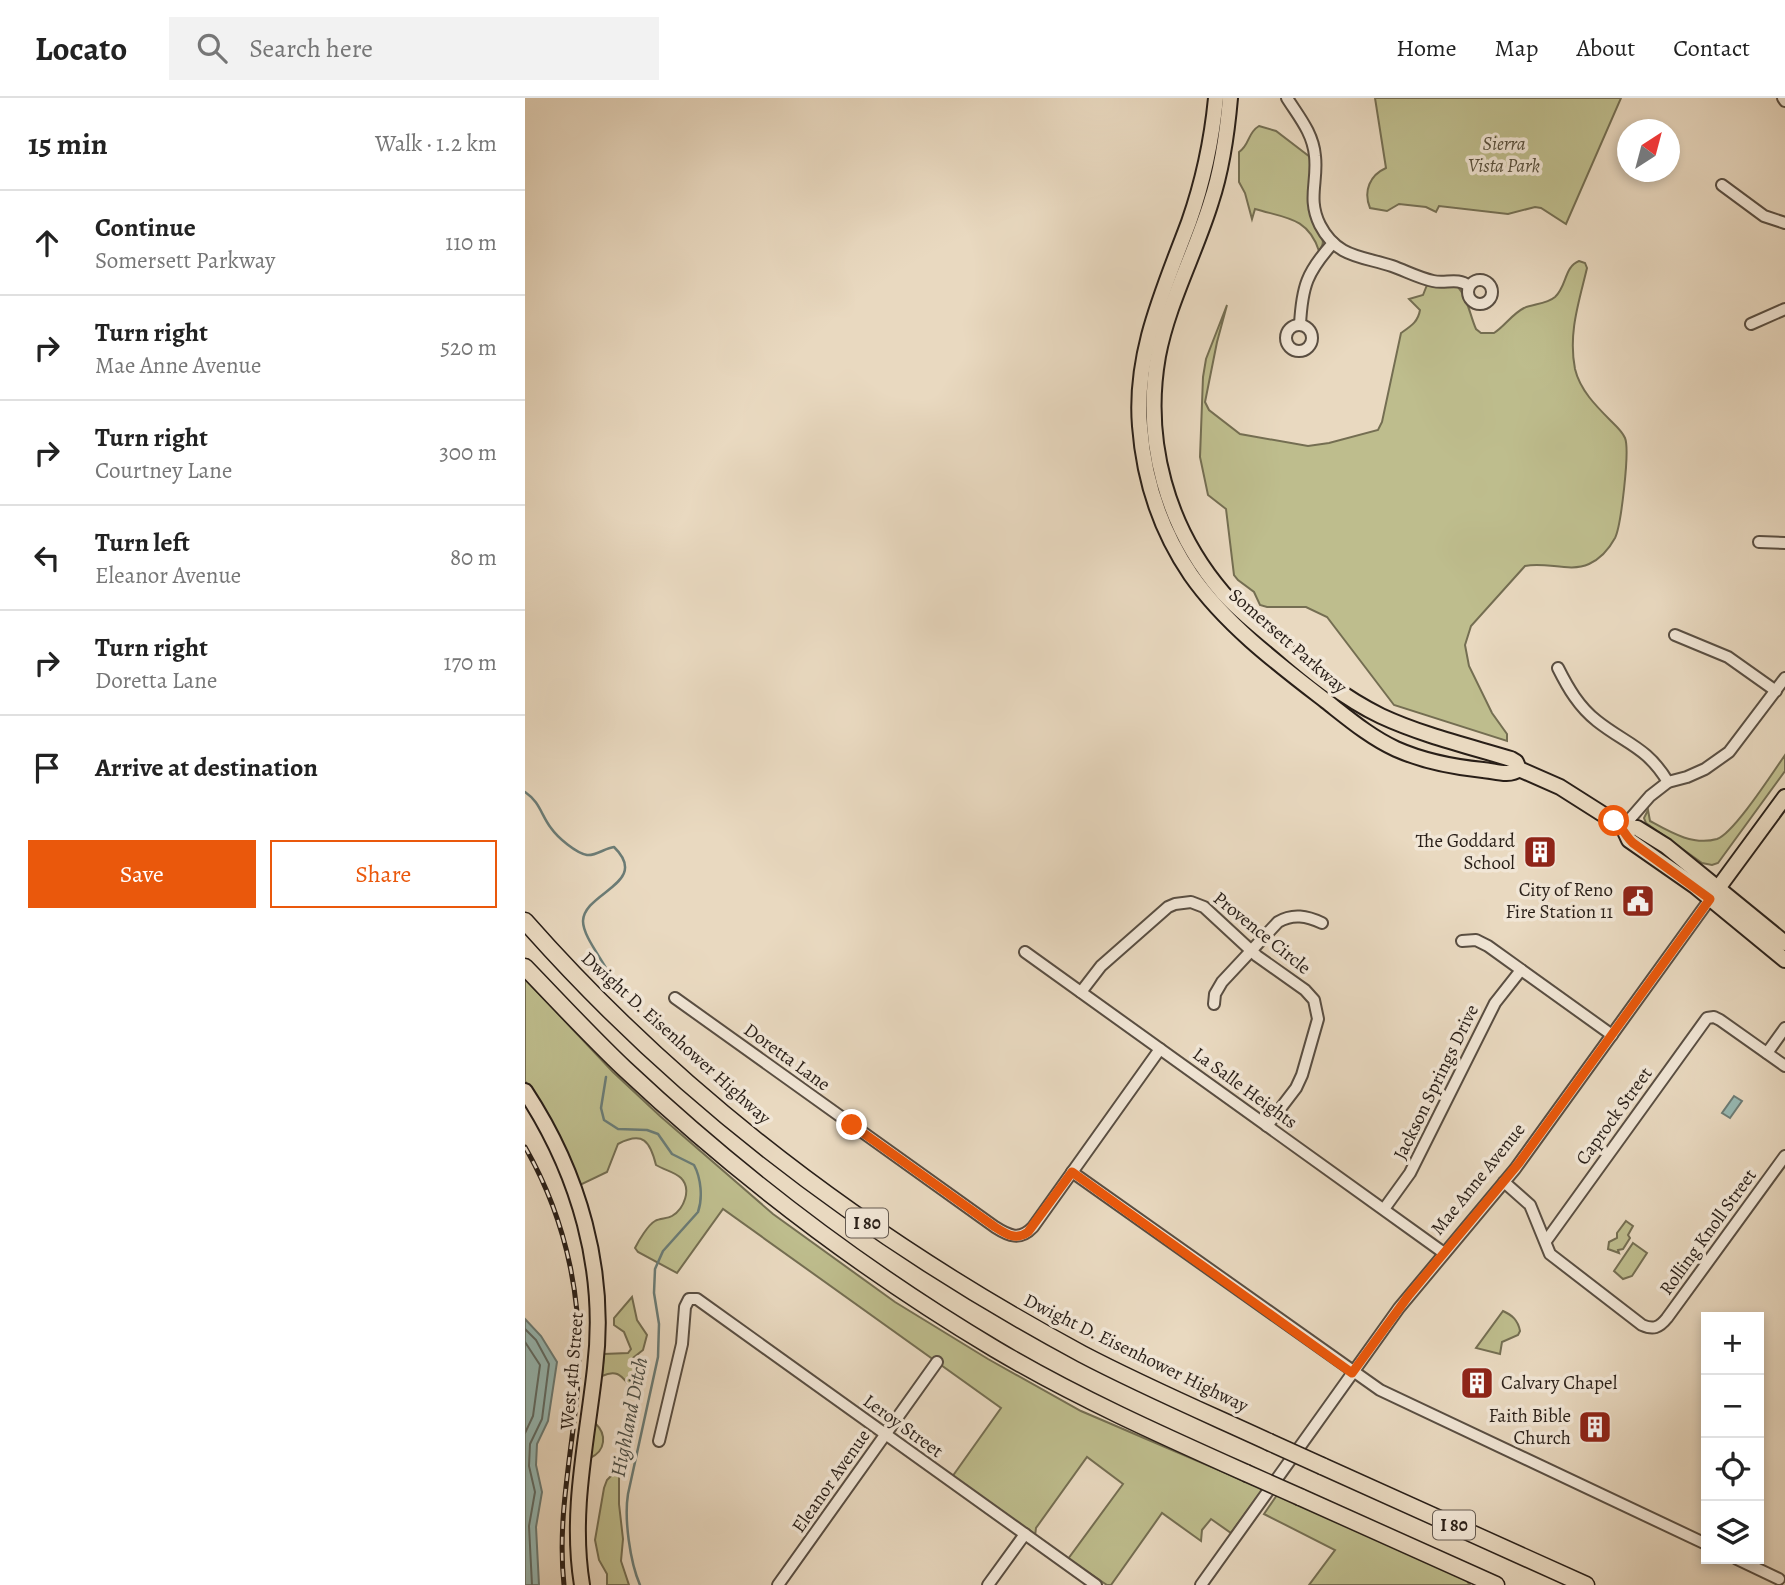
<!DOCTYPE html>
<html lang="en">
<head>
<meta charset="utf-8">
<style>
	body { margin:0; font-family:Alegreya,serif; background:#f2f2f2; color:#222 }
	.controls { position:absolute; right:21px; bottom:21px; display:grid; overflow:hidden; border-radius:0px; box-shadow:0 4px 10px #0003 }
	.controls button { width:63px; height:63px; display:grid; place-items:center; padding:0; border:0; border-bottom:2px solid #e0e0e0; background:#fff; color:#222; font:35px sans-serif }
	.compass { position:absolute; left:1092px; top:21px; width:63px; height:63px; border-radius:50%; background:#fff; box-shadow:0 4px 10px #0003; rotate:36deg }
	.stop { position:absolute; width:21px; height:21px; margin:-16px; border:5px solid #ea580c; border-radius:50%; background:#fff }
	.stop.end { background:#ea580c; border-color:#fff; box-shadow:0 2px 7px #0008 }
	.list { margin:0; padding:0; list-style:none }
	h2 { display:flex; justify-content:space-between; align-items:center; height:91px; margin:0; padding:0 28px; font-size:30px }
	h2 small { font-size:23px; font-weight:400; color:#767676 }
	.list li { display:grid; grid-template-columns:46px 1fr auto; gap:21px; align-items:center; box-sizing:border-box; height:105px; padding:0 28px; border-top:2px solid #e0e0e0 }
	.list b { display:block; font-size:26px; white-space:nowrap }
	.list p { margin:0; font-size:23px; white-space:nowrap; color:#767676 }
	.list em { font-size:23px; font-style:normal; color:#767676 }
	.actions { display:flex; gap:14px; padding:21px 28px }
	.actions a { flex:1; padding:16px 0; border:2px solid #ea580c; border-radius:0px; text-align:center; font-size:24px; color:#ea580c }
	.actions .main { background:#ea580c; color:#fff }
	.icon { flex:none; width:38px; height:38px; fill:none; stroke:currentColor; stroke-width:2; stroke-linecap:round; stroke-linejoin:round }
	.map { position:relative; flex:none; width:1260px; height:1487px; overflow:hidden }
	header { display:flex; align-items:center; gap:42px; box-sizing:border-box; height:98px; padding:0 35px; background:#fff; border-bottom:2px solid #e0e0e0 }
	header strong { font-size:33px }
	nav { display:flex; gap:38px; margin-inline-start:auto; font-size:24px }
	.search { width:490px; height:63px; background:#f2f2f2; display:flex; align-items:center; gap:18px; box-sizing:border-box; padding:0 24px; border-radius:0px; color:#767676; font-size:26px }
	main { display:flex }
	aside { flex:1; background:#fff }
	.map>svg:first-child { display:block }
	.green { fill:#bebd8d; stroke:#746e52; stroke-width:2 }
	.water { fill:#97bab5; stroke:#6b7c76; stroke-width:2 }
	.lines { fill:none; stroke-linecap:round; stroke-linejoin:round }
	.shore { stroke:#606c66; stroke-width:2 }
	.stream { stroke:#6b7c76; stroke-width:2.5 }
	.minor-casing { stroke:#594e42; stroke-width:14 }
	.major-casing { stroke:#291f18; stroke-width:18 }
	.highway-casing { stroke:#291f18; stroke-width:19 }
	.minor { stroke:#f1e6d6; stroke-width:10 }
	.major { stroke:#e9d9c0; stroke-width:14 }
	.highway { stroke:#e9d9c0; stroke-width:16 }
	.rail-casing { stroke:#291f18; stroke-width:5 }
	.rail { stroke:#f1e6d6; stroke-width:2.5; stroke-dasharray:8; stroke-linecap:butt }
	.highway-bridge-casing { stroke:#291f18; stroke-width:19; stroke-linecap:butt }
	.highway-bridge { stroke:#e9d9c0; stroke-width:16 }
	.route { stroke:#ea580c; stroke-width:9 }
	.labels { text-anchor:middle; dominant-baseline:central; stroke-width:7; stroke-linejoin:round; paint-order:stroke }
	.shield { fill:#f1e6d6; stroke:#655b51; stroke-width:2 }
	.shield-label { font-size:18px; font-weight:bold; fill:#291f18 }
	.park-label { font-size:19px; font-style:italic; fill:#564e3b; stroke:#f1e6d6 }
	.street-label { font-size:19px; fill:#291f18; stroke:#f1e6d6 }
	.poi-label { font-size:19px; fill:#291f18; stroke:#f1e6d6; text-anchor:end }
	.water-label { font-size:21px; font-style:italic; fill:#4a4e47; stroke:#f1e6d6 }
</style>
</head>
<body>
<header>
<strong>Locato</strong>
<div class="search"><svg class="icon" aria-label="search" viewBox="0 0 24 24"><circle cx="10" cy="10" r="6"/><path d="M15 15l6 6"/></svg>Search here</div>
<nav><a>Home</a><a>Map</a><a>About</a><a>Contact</a></nav>
</header>
<main>
<aside>
<h2>15 min<small>Walk · 1.2 km</small></h2>
<ul class="list">
<li><svg class="icon" aria-label="ahead" viewBox="0 0 24 24"><path d="M12 20V5M6 11l6-6 6 6"/></svg><div><b>Continue</b><p>Somersett Parkway</p></div><em>110 m</em></li>
<li><svg class="icon" aria-label="right" viewBox="0 0 24 24"><path d="M7 20v-9h11M14 6l5 5-5 5"/></svg><div><b>Turn right</b><p>Mae Anne Avenue</p></div><em>520 m</em></li>
<li><svg class="icon" aria-label="right" viewBox="0 0 24 24"><path d="M7 20v-9h11M14 6l5 5-5 5"/></svg><div><b>Turn right</b><p>Courtney Lane</p></div><em>300 m</em></li>
<li><svg class="icon" aria-label="left" viewBox="0 0 24 24"><path d="M17 20v-9H6M10 6l-5 5 5 5"/></svg><div><b>Turn left</b><p>Eleanor Avenue</p></div><em>80 m</em></li>
<li><svg class="icon" aria-label="right" viewBox="0 0 24 24"><path d="M7 20v-9h11M14 6l5 5-5 5"/></svg><div><b>Turn right</b><p>Doretta Lane</p></div><em>170 m</em></li>
<li><svg class="icon" aria-label="arrive" viewBox="0 0 24 24"><path d="M6 21V4h12l-3 4 3 4H6"/></svg><div><b>Arrive at destination</b></div></li>
</ul>
<div class="actions"><a class="main">Save</a><a>Share</a></div>
</aside>
<div class="map">
<svg width="1260" height="1487" viewBox="0 0 1260 1487">
	<rect width="100%" height="100%" fill="#e9d9c0"/>
	<filter id="stains"><feTurbulence type="fractalNoise" baseFrequency=".00286" numOctaves="4"/><feColorMatrix values="0 0 0 0 .2 0 0 0 0 .09 0 0 0 0 .02 0 0 0 .5 -.17"/></filter>
	<radialGradient id="worn" r=".72"><stop offset=".6" stop-color="#630" stop-opacity="0"/><stop offset="1" stop-color="#630" stop-opacity=".3"/></radialGradient>
	<g class="green">
		<path d="M850 0H1096L1041 126 1016 110 1010 109 983 116 914 108 911 114 901 109 874 106 862 113 845 110C838 93 845 77 861 70Z"/>
		<path d="M734 28 751 33 785 59C787 88 776 103 793 132 797 140 801 144 794 153 783 119 760 120 730 111L727 121 720 95 714 84V54C725 47 722 35 734 28Z"/>
		<path d="M1054 163 1060 165 1062 170C1054 204 1043 235 1050 271 1055 292 1071 308 1086 323 1091 328 1097 333 1100 340 1105 352 1096 428 1090 440 1084 451 1075 461 1064 466 1044 475 1021 463 1000 468L946 528 940 547 944 568 967 615 982 636V643L869 607 802 519 781 509H742L735 507 729 494 713 482 709 477 701 411 683 397 675 359 678 279 681 261 702 207 692 244 680 304 684 312 715 336 783 348 804 345 853 332 857 324 876 235C886 228 893 224 895 212L884 201 898 197 902 187 933 189C943 200 945 218 951 231L956 235H969C980 228 987 216 999 210 1008 206 1022 206 1030 199 1042 188 1039 169 1054 163Z"/>
		<path d="M1260 657V673L1193 765 1187 767 1177 765 1121 725 1119 720 1123 712 1125 723C1145 734 1168 748 1192 741 1209 735 1248 674 1260 657Z"/>
		<path d="M0 881 88 974 135 1018 248 1116 370 1204 463 1261 556 1313 738 1391 706 1435 686 1421 677 1432 676 1443 637 1415 586 1487H582L543 1461 598 1386 562 1359 511 1430 510 1438 427 1379 476 1310 198 1111 152 1175 113 1154 110 1150C114 1142 123 1127 130 1123 135 1120 142 1121 147 1118 159 1111 167 1091 156 1080 150 1074 139 1072 131 1067 125 1043 118 1033 93 1046L82 1074 55 1087 12 1001 0 983Z"/>
		<path d="M1101 1123 1108 1128 1103 1137 1105 1140 1098 1151 1093 1152 1094 1155 1083 1151 1084 1144 1092 1140V1135Z"/>
		<path d="M1108 1145 1122 1155 1107 1178 1098 1181 1089 1173Z"/>
		<path d="M107 1199 112 1222 122 1237 118 1252 108 1260 110 1280 108 1291C97 1280 94 1270 77 1278L79 1256 103 1255 106 1251 99 1234 89 1227V1220Z"/>
		<path d="M978 1213C987 1217 993 1222 995 1233L993 1237 977 1244 975 1256 951 1250Z"/>
		<path d="M70 1325C82 1336 81 1353 65 1360Z"/>
		<path d="M94 1370V1406L98 1441 96 1463 104 1487H82V1476L74 1462 70 1442 79 1390 82 1382Z"/>
		<path d="M752 1397 941 1482 945 1487H784L810 1452 739 1416Z"/>
	</g>
	<g class="water">
		<path d="M1209 998 1217 1003 1205 1020 1197 1015Z"/>
		<path d="M0 1221 16 1238 32 1264 23 1323 12 1346 11 1367 17 1394 11 1429 14 1487H0Z"/>
	</g>
	<g class="lines">
		<g class="shore">
			<path d="M0 1231 11 1242 24 1266 17 1321 5 1346 4 1368 10 1394 4 1428 7 1487"/>
			<path d="M0 1244 15 1267 8 1318 0 1335"/>
		</g>
		<g class="stream">
			<path d="M0 694C15 704 16 717 26 730 33 740 51 755 62 757 71 758 80 750 89 749 126 785 59 794 58 823 58 840 81 865 87 882"/>
			<path d="M81 979 76 1010 79 1022 93 1031 122 1032 133 1036 147 1056 169 1067C176 1080 178 1100 173 1114L138 1153 130 1171 129 1195 134 1226 133 1259 103 1396C99 1421 105 1464 115 1487"/>
		</g>
		<defs>
			<g id="minor">
				<path d="M762 0C774 19 788 35 790 58 793 84 782 101 795 127 812 160 837 158 867 168 881 173 894 180 908 183 921 186 932 179 944 188"/>
				<path d="M1258 0 1260 3"/>
				<path d="M1197 87 1239 118 1260 125"/>
				<circle cx="955" cy="194" r="12"/>
				<path d="M1226 226 1260 211"/>
				<path d="M775 227C777 188 782 174 808 145"/>
				<circle cx="774" cy="240" r="13"/>
				<path d="M1234 444 1260 445"/>
				<path d="M1150 537 1203 559 1251 593"/>
				<path d="M1033 570C1043 590 1054 609 1072 623 1101 646 1122 649 1143 684"/>
				<path d="M1098 729 1125 698 1143 684 1162 679 1180 671 1204 654 1260 580"/>
				<path d="M937 843 951 842 963 848 1087 937"/>
				<path d="M500 854 919 1155"/>
				<path d="M556 894 576 868 643 809 650 806 666 804 679 809 732 858 780 892 789 902 793 921 777 977 771 990 742 1028"/>
				<path d="M150 900 470 1129C484 1138 495 1143 508 1129L635 951"/>
				<path d="M689 906 690 896 697 884 753 824C768 815 782 818 797 825"/>
				<path d="M1242 955 1260 930"/>
				<path d="M547 1074 855 1292 1181 1446"/>
				<path d="M979 1084 1005 1107 1025 1156 1117 1227C1128 1232 1134 1230 1142 1220L1260 1058"/>
				<path d="M859 1111 885 1075 970 905 996 872"/>
				<path d="M1021 1143 1182 920 1189 919 1195 922 1260 968"/>
				<path d="M134 1343 157 1246 160 1209 164 1201H172L571 1487"/>
				<path d="M1212 1461 1254 1481"/>
				<path d="M253 1487 412 1264"/>
				<path d="M463 1487 500 1436"/>
				<path d="M676 1487 874 1210 990 1071 1185 801"/>
			</g>
			<g id="major">
				<path d="M691 0C687 42 678 84 664 124 639 191 609 255 615 328 619 381 636 433 666 477 701 527 753 566 801 603 824 621 845 639 871 651 898 663 928 669 958 672 970 673 984 679 994 671"/>
				<path d="M705 0C702 35 697 71 686 104 670 156 643 205 633 258 618 343 642 430 698 495 716 515 737 531 757 548 788 575 819 600 856 618 897 637 943 648 986 661L991 664 994 671 1035 689 1098 729 1104 742 1170 788 1260 862"/>
				<path d="M1098 729 1112 730 1141 748 1260 845"/>
				<path d="M1188 797 1260 699"/>
				<path d="M0 993C54 1075 82 1172 70 1270 62 1343 45 1414 57 1487"/>
			</g>
			<g id="highway">
				<path d="M0 823C156 1000 349 1144 557 1256 618 1288 681 1315 744 1344"/>
				<path d="M0 869C33 903 65 938 100 971 213 1077 336 1171 470 1251 551 1299 636 1337 721 1375"/>
				<path d="M797 1368 1061 1487"/>
				<path d="M775 1399 971 1487"/>
			</g>
		</defs>
		<use href="#minor" class="minor-casing"/>
		<use href="#major" class="major-casing"/>
		<use href="#highway" class="highway-casing"/>
		<use href="#minor" class="minor"/>
		<use href="#major" class="major"/>
		<use href="#highway" class="highway"/>
		<defs>
			<path id="rail" d="M0 1049C43 1124 60 1210 52 1296 46 1360 32 1423 39 1487"/>
		</defs>
		<use href="#rail" class="rail-casing"/>
		<use href="#rail" class="rail"/>
		<defs>
			<g id="highway-bridge">
				<path d="M744 1344 797 1368"/>
				<path d="M721 1375 775 1399"/>
			</g>
		</defs>
		<use href="#highway-bridge" class="highway-bridge-casing"/>
		<use href="#highway-bridge" class="highway-bridge"/>
	</g>
	<g class="lines">
		<path class="route" d="M327 1027 470 1129C481 1136 491 1143 503 1134L547 1074 827 1275 884 1197 994 1065 1185 801 1108 745C1100 738 1098 729 1089 723"/>
	</g>
	<defs>
		<symbol id="building-square" viewBox="-11 -11 22 22"><rect x="-9" y="-9" width="18" height="18" rx="4" fill="#8f2418" stroke="#f1e6d6"/><path d="M-4-6H4V6H1V3H-1V6H-4ZM-2.5-4.3h1.7v1.8h-1.7ZM.8-4.3h1.7v1.8H.8ZM-2.5-1h1.7V.8h-1.7ZM.8-1h1.7V.8H.8Z" fill="#fff"/></symbol>
		<symbol id="civic-square" viewBox="-11 -11 22 22"><rect x="-9" y="-9" width="18" height="18" rx="4" fill="#8f2418" stroke="#f1e6d6"/><path d="M-.6-6.5H3V-4.5H.6V-3L4-1V1h2V6H-6V1h2V-1L-.6-3ZM-1.2 2.5V6h2.4V2.5Z" fill="#fff"/></symbol>
	</defs>
	<g fill-rule="evenodd">
		<use href="#building-square" x="996" y="735" width="38" height="38"/>
		<use href="#civic-square" x="1094" y="784" width="38" height="38"/>
		<use href="#building-square" x="933" y="1266" width="38" height="38"/>
		<use href="#building-square" x="1051" y="1310" width="38" height="38"/>
	</g>
	<g class="labels">
		<g class="shield">
			<rect x="321" y="1110.5" width="42" height="29" rx="5"/>
			<rect x="908" y="1412.5" width="42" height="29" rx="5"/>
		</g>
		<g class="shield-label">
			<text x="342" y="1125">I 80</text>
			<text x="929" y="1427">I 80</text>
		</g>
		<g class="park-label">
			<text x="979" y="46">Sierra<tspan x="979" dy="22">Vista Park</tspan></text>
		</g>
		<g class="street-label">
			<text transform="translate(763 543) rotate(41)">Somersett Parkway</text>
			<text transform="translate(737 835) rotate(39)">Provence Circle</text>
			<text transform="translate(151 940) rotate(42)">Dwight D. Eisenhower Highway</text>
			<text transform="translate(262 959) rotate(36)">Doretta Lane</text>
			<text transform="translate(911 984) rotate(-64)">Jackson Springs Drive</text>
			<text transform="translate(720 990) rotate(36)">La Salle Heights</text>
			<text transform="translate(1089 1018) rotate(-54)">Caprock Street</text>
			<text transform="translate(953 1081) rotate(-51)">Mae Anne Avenue</text>
			<text transform="translate(1183 1134) rotate(-54)">Rolling Knoll Street</text>
			<text transform="translate(611 1255) rotate(26)">Dwight D. Eisenhower Highway</text>
			<text transform="translate(47 1273) rotate(-85)">West 4th Street</text>
			<text transform="translate(378 1328) rotate(36)">Leroy Street</text>
			<text transform="translate(306 1383) rotate(-55)">Eleanor Avenue</text>
		</g>
		<g class="poi-label">
			<text x="990" y="743">The Goddard<tspan x="990" dy="22">School</tspan></text>
			<text x="1088" y="792">City of Reno<tspan x="1088" dy="22">Fire Station 11</tspan></text>
			<text x="976" y="1285" text-anchor="start">Calvary Chapel</text>
			<text x="1046" y="1318">Faith Bible<tspan x="1046" dy="22">Church</tspan></text>
		</g>
		<g class="water-label">
			<text transform="translate(104 1319) rotate(-79)">Highland Ditch</text>
		</g>
	</g>
	<rect width="100%" height="100%" filter="url(#stains)"/>
	<rect width="100%" height="100%" fill="url(#worn)"/>
</svg>
<div class="controls">
<button>+</button>
<button>−</button>
<button><svg class="icon" aria-label="locate" viewBox="0 0 24 24"><circle cx="12" cy="12" r="6"/><path d="M12 2v4M12 18v4M2 12h4M18 12h4"/></svg></button>
<button><svg class="icon" aria-label="layers" viewBox="0 0 24 24"><path d="M12 4l9 5-9 5-9-5zM3 14l9 5 9-5"/></svg></button>
</div>
<svg class="compass" viewBox="-18 -18 36 36"><path d="M0-13l5 13h-10z" fill="#e53935"/><path d="M0 13l5-13h-10z" fill="#767676"/></svg>
<div class="stop" style="left:1089px;top:723px"></div>
<div class="stop end" style="left:327px;top:1027px"></div>
</div>
</main>
</body>
</html>
